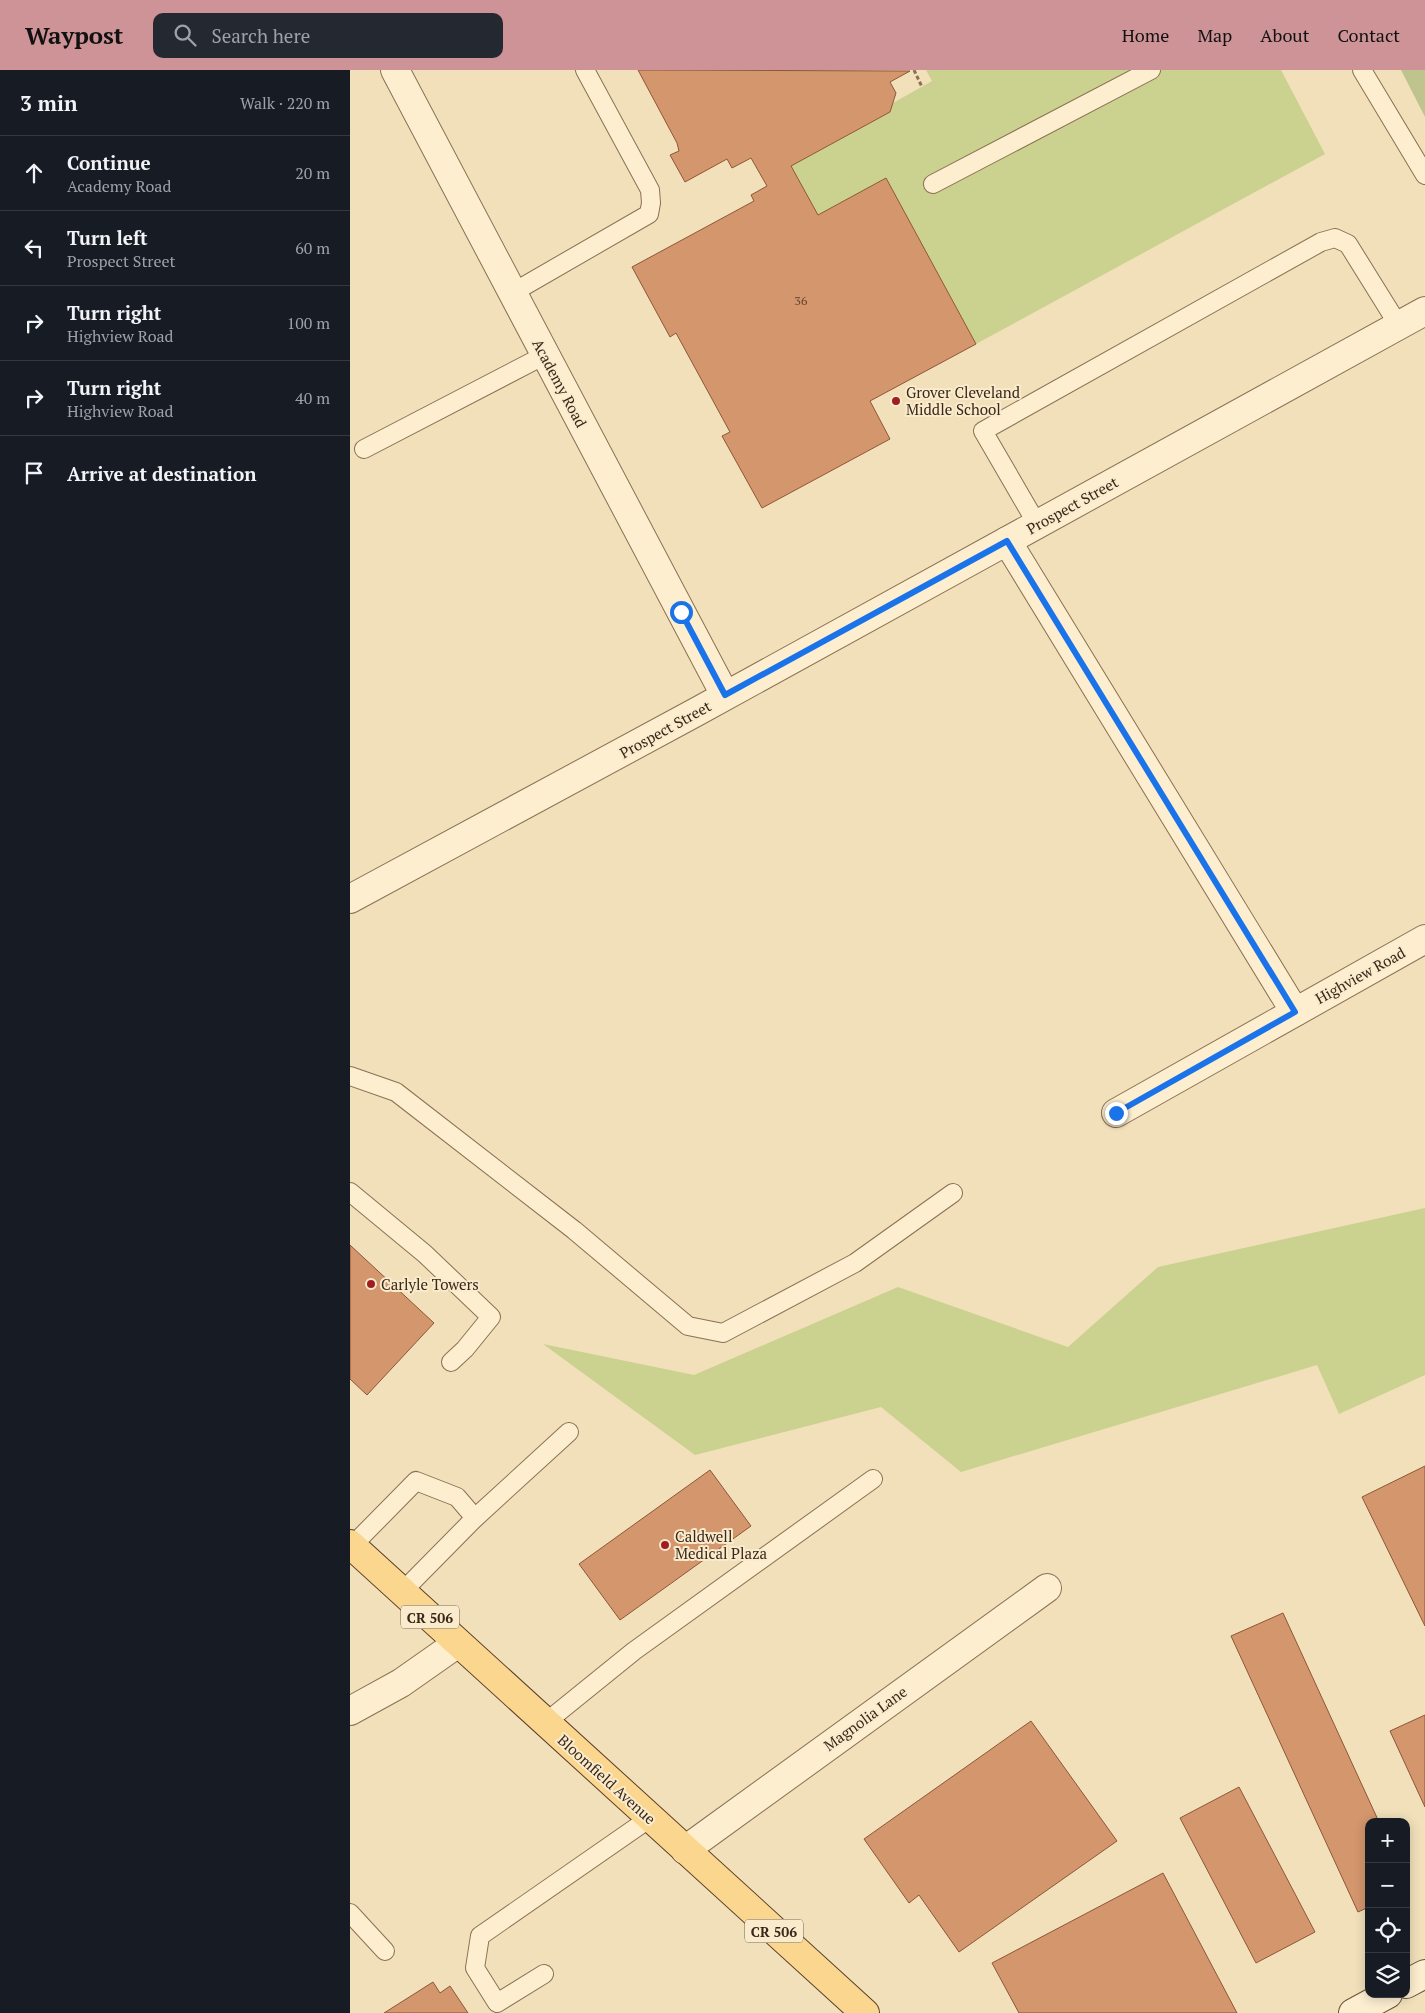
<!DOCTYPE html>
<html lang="en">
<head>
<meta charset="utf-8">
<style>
	body { margin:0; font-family:"PT Serif",serif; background:#242831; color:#f1f3f6 }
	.controls { position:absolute; right:15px; bottom:15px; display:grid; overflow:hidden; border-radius:10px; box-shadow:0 2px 12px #0003 }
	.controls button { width:45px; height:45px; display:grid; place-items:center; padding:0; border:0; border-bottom:1px solid #363941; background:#171b24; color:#f1f3f6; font:25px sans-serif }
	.stop { position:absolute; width:15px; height:15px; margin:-11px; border:4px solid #1a73e8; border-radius:50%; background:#fff }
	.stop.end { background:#1a73e8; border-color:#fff; box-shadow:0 1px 5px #0008 }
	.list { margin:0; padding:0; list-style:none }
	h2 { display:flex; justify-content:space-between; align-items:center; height:65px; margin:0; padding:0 20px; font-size:21px }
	h2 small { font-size:16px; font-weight:400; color:#9ea1a6 }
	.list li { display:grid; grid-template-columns:32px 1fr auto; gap:15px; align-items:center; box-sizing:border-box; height:75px; padding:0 20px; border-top:1px solid #363941 }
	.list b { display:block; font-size:19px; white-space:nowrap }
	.list p { margin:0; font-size:16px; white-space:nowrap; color:#9ea1a6 }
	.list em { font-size:16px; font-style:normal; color:#9ea1a6 }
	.icon { flex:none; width:28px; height:28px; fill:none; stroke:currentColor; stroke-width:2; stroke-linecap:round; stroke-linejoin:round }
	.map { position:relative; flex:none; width:1075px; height:1943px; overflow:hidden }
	header { display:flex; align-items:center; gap:30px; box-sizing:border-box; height:70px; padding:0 25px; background:#cd9397; color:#111 }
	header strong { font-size:24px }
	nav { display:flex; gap:28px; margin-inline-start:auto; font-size:18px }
	.search { width:350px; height:45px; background:#242831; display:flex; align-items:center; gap:12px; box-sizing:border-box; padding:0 18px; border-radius:10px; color:#9ea1a6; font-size:19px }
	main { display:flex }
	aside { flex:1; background:#171b24 }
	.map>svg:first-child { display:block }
	.green { fill:#cbd18f }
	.cemetery { fill:#bfc48f }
	.building { fill:#d4966d; stroke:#8d5737 }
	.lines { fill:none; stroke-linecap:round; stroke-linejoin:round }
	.lane-casing { stroke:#8b7053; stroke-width:20 }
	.street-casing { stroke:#8b7053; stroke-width:30 }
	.secondary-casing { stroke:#6d5137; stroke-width:30 }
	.primary-casing { stroke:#583e29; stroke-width:30 }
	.path { stroke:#8b7053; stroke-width:3; stroke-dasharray:4 2.5; stroke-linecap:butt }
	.lane { stroke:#fceecf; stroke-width:18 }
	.street { stroke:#fceecf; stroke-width:28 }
	.secondary { stroke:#fceecf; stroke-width:28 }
	.primary { stroke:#fad68e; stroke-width:28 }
	.route { stroke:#1a73e8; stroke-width:6 }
	.poi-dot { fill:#a01e22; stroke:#f9ebcc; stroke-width:2 }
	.labels { text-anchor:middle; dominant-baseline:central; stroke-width:4; stroke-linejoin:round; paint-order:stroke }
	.number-label { font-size:12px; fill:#60442f }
	.shield { fill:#f9ebcc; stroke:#73624f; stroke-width:1 }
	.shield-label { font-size:14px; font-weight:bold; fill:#39281a }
	.street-label { font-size:15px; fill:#39281a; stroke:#f9ebcc }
	.poi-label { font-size:15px; fill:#39281a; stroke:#f9ebcc; text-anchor:start }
</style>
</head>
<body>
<header>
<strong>Waypost</strong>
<div class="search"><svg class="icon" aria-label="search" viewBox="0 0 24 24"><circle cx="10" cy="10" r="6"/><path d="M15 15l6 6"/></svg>Search here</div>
<nav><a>Home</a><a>Map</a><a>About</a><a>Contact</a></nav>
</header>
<main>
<aside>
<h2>3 min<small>Walk · 220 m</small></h2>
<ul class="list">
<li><svg class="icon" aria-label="ahead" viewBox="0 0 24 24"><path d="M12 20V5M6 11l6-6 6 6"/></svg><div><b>Continue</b><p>Academy Road</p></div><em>20 m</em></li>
<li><svg class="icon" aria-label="left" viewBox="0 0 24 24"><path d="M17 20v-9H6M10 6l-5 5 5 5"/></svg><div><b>Turn left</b><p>Prospect Street</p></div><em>60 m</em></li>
<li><svg class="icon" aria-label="right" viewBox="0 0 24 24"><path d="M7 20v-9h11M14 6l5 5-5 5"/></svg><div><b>Turn right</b><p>Highview Road</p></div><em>100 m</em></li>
<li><svg class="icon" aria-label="right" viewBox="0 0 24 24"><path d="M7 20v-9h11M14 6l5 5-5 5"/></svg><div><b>Turn right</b><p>Highview Road</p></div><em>40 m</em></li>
<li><svg class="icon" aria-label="arrive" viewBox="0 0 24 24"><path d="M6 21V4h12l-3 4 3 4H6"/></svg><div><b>Arrive at destination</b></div></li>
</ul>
</aside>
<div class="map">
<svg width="1075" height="1943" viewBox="0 0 1075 1943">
	<rect width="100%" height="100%" fill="#f2e0bb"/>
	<g class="green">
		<path d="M576 0H931L975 84 626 274 536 108 468 145 441 96 540 42 543 33 582 11Z"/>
		<path d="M1075 1138V1305L989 1344 967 1295 611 1402 531 1337 345 1385 193 1274 344 1305 548 1217 718 1277 808 1197Z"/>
	</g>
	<path class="cemetery" d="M1051 0H1075V47Z"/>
	<g class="building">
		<path d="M288 0 560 1 540 12 546 23 540 42 441 96 468 145 536 108 626 274 520 331 540 369 412 438 372 366 380 362 326 263 320 267 282 197 404 131 401 125 417 116 401 88 382 98 377 89 335 112 320 85 329 81 327 73Z"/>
		<path d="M0 1175 84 1253 17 1325 0 1309Z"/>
		<path d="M1075 1396V1556L1012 1427Z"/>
		<path d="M360 1400 401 1456 270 1550 229 1494Z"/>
		<path d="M933 1543 1029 1752H1019V1837L1008 1842 881 1566Z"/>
		<path d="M1075 1645V1737L1040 1661Z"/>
		<path d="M681 1651 767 1771 609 1882 569 1825 559 1833 514 1769Z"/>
		<path d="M889 1717 965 1862 906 1893 830 1748Z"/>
		<path d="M813 1803 887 1943H669L642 1893Z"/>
		<path d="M83 1912 90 1923 100 1916 118 1943H34Z"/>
	</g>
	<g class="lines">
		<defs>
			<g id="lane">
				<path d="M1012 0 1075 105"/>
				<path d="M583 114 801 0"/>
				<path d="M162 223 299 144 301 133 300 120 235 0"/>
				<path d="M14 379 195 285"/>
				<path d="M687 454 633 361 971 172 985 168 998 174 1049 256"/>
				<path d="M0 1006 46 1022 224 1160 338 1256 373 1263 505 1193 603 1123"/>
				<path d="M0 1122 75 1184 141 1247 115 1279 101 1292"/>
				<path d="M2 1476 66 1411 107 1427 125 1448"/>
				<path d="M52 1522 125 1448 219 1362"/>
				<path d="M195 1653 284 1581 523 1409"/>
				<path d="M0 1843 35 1881"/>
				<path d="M194 1904 147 1933 125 1898 130 1866 300 1748"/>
			</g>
			<g id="street">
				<path d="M45 0 375 625"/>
				<path d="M657 471 945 942"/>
				<path d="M0 829 348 641 1075 241"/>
				<path d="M766 1043 1075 869"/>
				<path d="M0 1641 51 1613 108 1573"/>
				<path d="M335 1780 697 1518"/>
			</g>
			<g id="secondary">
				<path d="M1056 1914 1075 1904"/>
				<path d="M1003 1943 1038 1924"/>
			</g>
			<path id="primary" d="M0 1474 515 1943"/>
		</defs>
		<use href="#lane" class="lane-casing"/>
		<use href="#street" class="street-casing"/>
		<use href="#secondary" class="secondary-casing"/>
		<use href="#primary" class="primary-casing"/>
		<path class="path" d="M564 0 572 17"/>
		<use href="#lane" class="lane"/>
		<use href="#street" class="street"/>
		<use href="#secondary" class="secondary"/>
		<use href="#primary" class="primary"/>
	</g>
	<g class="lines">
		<path class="route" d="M331 542 375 625 657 471 945 942 766 1043"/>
	</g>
	<g class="poi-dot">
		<circle cx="546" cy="331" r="5"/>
		<circle cx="21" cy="1214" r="5"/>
		<circle cx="315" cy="1475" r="5"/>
	</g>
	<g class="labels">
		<g class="number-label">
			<text x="451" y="230">36</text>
		</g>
		<g class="shield">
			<rect x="51" y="1535.5" width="58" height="23" rx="4"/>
			<rect x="395" y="1849.5" width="58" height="23" rx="4"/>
		</g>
		<g class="shield-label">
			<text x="80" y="1547">CR 506</text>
			<text x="424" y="1861">CR 506</text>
		</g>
		<g class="street-label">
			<text transform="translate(210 313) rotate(62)">Academy Road</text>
			<text transform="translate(722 435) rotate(-29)">Prospect Street</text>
			<text transform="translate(315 659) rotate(-29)">Prospect Street</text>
			<text transform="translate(1010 905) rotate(-29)">Highview Road</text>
			<text transform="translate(515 1648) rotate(-36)">Magnolia Lane</text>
			<text transform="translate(257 1709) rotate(42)">Bloomfield Avenue</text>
		</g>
		<g class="poi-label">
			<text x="556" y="322">Grover Cleveland<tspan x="556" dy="17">Middle School</tspan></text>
			<text x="31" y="1214">Carlyle Towers</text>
			<text x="325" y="1466">Caldwell<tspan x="325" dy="17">Medical Plaza</tspan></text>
		</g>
	</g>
</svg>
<div class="controls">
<button>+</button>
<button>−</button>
<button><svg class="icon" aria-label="locate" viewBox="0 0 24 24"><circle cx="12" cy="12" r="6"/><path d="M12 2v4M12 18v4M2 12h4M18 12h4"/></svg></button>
<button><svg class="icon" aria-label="layers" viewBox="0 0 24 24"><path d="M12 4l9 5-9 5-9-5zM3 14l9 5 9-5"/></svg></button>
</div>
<div class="stop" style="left:331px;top:542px"></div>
<div class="stop end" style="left:766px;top:1043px"></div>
</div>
</main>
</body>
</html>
